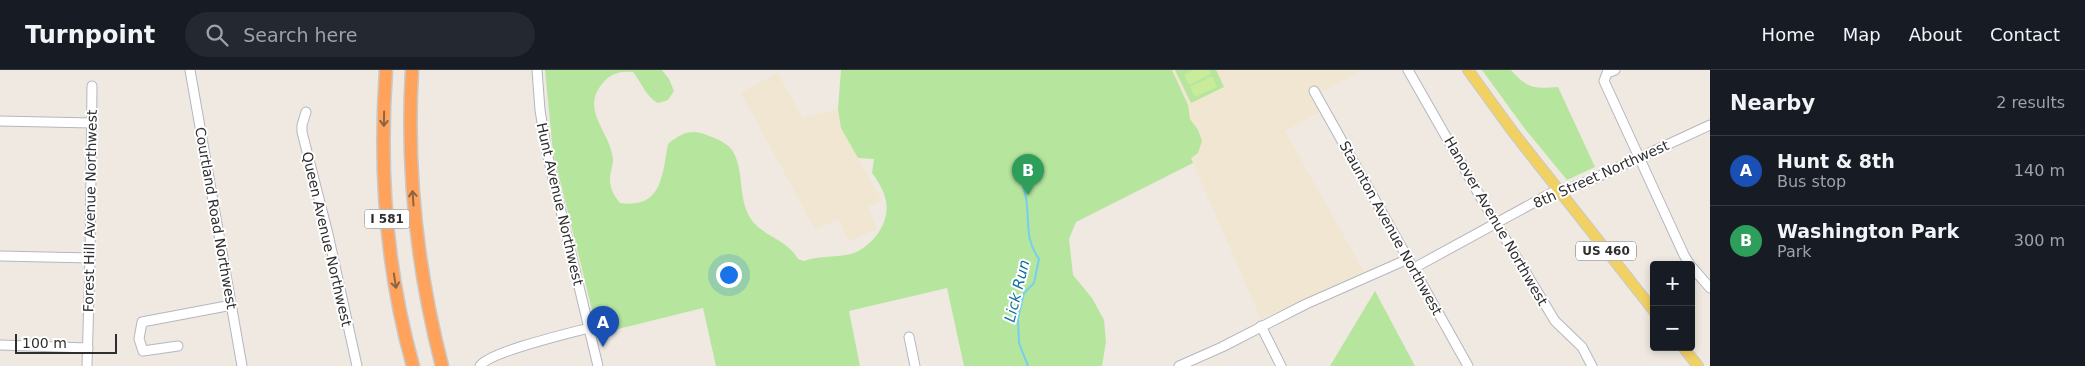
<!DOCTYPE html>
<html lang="en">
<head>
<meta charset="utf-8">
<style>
	body { margin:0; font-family:"DejaVu Sans",sans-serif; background:#242831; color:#f1f3f6 }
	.controls { position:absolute; right:15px; bottom:15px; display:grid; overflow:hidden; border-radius:5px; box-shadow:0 2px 8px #0003 }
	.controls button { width:45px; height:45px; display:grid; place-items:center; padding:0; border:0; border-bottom:1px solid #363941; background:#171b24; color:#f1f3f6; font:25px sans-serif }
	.scale { position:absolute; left:15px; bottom:12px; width:102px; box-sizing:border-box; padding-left:5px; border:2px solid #2e2e2e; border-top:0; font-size:14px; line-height:18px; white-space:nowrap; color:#2e2e2e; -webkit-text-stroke:4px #fff; paint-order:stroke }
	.you { position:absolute; left:728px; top:204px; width:18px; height:18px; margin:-12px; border:4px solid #fff; border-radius:50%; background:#1a73e8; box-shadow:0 0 0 8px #1a73e833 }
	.badge { display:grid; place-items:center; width:32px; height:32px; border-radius:50%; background:#ea580c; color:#fff; font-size:16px; font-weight:700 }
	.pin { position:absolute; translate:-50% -41px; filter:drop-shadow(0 1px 2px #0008) }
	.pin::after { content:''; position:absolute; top:26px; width:18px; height:15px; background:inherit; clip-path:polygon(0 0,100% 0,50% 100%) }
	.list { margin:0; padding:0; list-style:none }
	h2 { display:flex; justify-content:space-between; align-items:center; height:65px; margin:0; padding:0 20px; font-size:21px }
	h2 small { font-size:16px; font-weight:400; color:#9ea1a6 }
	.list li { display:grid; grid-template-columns:32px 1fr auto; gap:15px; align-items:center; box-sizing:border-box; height:70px; padding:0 20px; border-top:1px solid #363941 }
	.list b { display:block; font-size:19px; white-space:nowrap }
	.list p { margin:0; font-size:16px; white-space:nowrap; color:#9ea1a6 }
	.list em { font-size:16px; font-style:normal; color:#9ea1a6 }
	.icon { flex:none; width:28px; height:28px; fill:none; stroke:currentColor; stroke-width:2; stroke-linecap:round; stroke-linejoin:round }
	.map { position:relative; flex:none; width:1710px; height:296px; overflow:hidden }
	header { display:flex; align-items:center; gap:30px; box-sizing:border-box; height:70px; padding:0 25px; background:#171b24; border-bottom:1px solid #363941 }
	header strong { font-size:24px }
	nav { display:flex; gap:28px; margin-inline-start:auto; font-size:18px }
	.search { width:350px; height:45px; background:#242831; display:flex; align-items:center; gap:12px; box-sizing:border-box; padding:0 18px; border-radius:28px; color:#9ea1a6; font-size:19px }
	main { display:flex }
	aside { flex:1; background:#171b24 }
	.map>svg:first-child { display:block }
	.education { fill:#f0e6d1 }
	.green { fill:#b6e59e }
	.pitch { fill:#c9ec9a }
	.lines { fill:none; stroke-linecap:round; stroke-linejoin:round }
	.stream { stroke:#75cff0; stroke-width:2 }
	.minor-casing { stroke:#b4b7c1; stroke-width:11 }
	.major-casing { stroke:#c9c9c9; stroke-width:12 }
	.highway-casing { stroke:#c9c9c9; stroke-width:15 }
	.minor { stroke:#fff; stroke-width:9 }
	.major { stroke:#f2d163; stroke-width:10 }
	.highway { stroke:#ffa35c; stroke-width:12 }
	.oneway { stroke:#8c6343 }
	.labels { text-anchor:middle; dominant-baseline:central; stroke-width:4; stroke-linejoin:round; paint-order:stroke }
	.shield { fill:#fff; stroke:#6d6d6d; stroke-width:1 }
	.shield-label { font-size:12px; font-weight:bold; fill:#2e2e2e }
	.street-label { font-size:14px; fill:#2e2e2e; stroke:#fff }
	.water-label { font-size:15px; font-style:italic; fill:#0d6fa3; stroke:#fff }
</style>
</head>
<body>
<header>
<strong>Turnpoint</strong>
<div class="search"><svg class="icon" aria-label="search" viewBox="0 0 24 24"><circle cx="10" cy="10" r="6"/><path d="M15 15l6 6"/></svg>Search here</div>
<nav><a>Home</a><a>Map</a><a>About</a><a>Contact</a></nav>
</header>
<main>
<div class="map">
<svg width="1710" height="296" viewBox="0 0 1710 296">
	<rect width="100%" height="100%" fill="#efe9e1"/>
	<g class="education">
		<path d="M1149 0H1362L1311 28 1319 42 1285 61 1364 202 1261 249 1193 93Z"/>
		<path d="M777 3 803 48 838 39 841 58 882 130 868 137 877 159 849 171 838 149 815 159 741 23Z"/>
	</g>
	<g class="green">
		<path d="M545 0H662L669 9 674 21 668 30 658 33C646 27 642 13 633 2 620 1 611 3 602 14 580 41 611 62 613 90 613 93 612 98 611 101 608 114 612 123 620 133 662 139 662 106 668 74 681 63 692 58 709 66 716 68 728 74 732 80 746 102 736 132 754 153 768 168 788 171 798 189L804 191C820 185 841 188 854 183 874 175 890 152 886 131 884 121 878 111 872 103L874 89 858 88 841 58 838 39 841 0H1172L1188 35 1190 49 1198 60 1202 71 1198 83 1191 88 1193 93 1076 152 1069 169 1073 205 1092 228 1104 250 1106 272 1102 296H964L947 218 849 241 860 296H716L703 238 598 264 553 82Z"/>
		<path d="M1175 0H1216L1224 17 1191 33Z"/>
		<path d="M1482 0H1511C1526 18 1535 19 1558 17L1595 97 1567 110 1525 59Z"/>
		<path d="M1375 221 1415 296H1330Z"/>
	</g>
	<g class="pitch">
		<path d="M1193 0H1209L1211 4 1189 15 1184 5Z"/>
		<path d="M1212 6 1217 17 1195 27 1190 17Z"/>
	</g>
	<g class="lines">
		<path class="stream" d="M1016 93C1019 104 1024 116 1026 128 1030 151 1024 168 1039 189L1034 213 1024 223 1018 248 1019 273 1028 296"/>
		<defs>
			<g id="minor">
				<path d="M190 0 242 296"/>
				<path d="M537 0 540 40 547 83 598 296"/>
				<path d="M1408 0 1485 135 1555 251 1582 277 1592 296"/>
				<path d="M1615 0 1607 3 1604 11 1684 185 1690 195"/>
				<path d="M1314 21 1468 296"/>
				<path d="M306 42 302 55V62L328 164 357 296"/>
				<path d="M0 51 92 53"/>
				<path d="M0 186 90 188"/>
				<path d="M1691 196 1710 218"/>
				<path d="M1414 198 1555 121 1570 118 1593 109 1710 55"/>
				<path d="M1261 256 1281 296"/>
				<path d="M909 267 915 296"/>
				<path d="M0 275 88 278"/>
				<path d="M178 276 143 281 139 269 142 252 232 235"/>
				<path d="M87 296 90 188 92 16"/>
				<path d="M480 296C489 282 570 263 589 258"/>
				<path d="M1179 296 1222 277 1306 234 1408 189"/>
			</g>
			<g id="major">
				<path d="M1468 0 1513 62 1654 241"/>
				<path d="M1683 277 1698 296"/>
			</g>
			<g id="highway">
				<path d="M386 0C379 99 386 200 413 296"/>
				<path d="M412 0C406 101 417 199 442 296"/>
			</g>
		</defs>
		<use href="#minor" class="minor-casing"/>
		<use href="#major" class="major-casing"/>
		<use href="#highway" class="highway-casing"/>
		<use href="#minor" class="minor"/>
		<use href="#major" class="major"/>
		<use href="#highway" class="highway"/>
	</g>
	<defs><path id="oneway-shaft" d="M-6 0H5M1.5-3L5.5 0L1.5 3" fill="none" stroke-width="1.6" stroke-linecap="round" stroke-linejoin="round" transform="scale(1.25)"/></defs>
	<g class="oneway">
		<use href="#oneway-shaft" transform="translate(384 49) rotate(91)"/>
		<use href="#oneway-shaft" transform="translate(413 128) rotate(-94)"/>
		<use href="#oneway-shaft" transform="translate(395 211) rotate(81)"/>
	</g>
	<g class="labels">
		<g class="shield">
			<rect x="364.5" y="139.5" width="45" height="19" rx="4"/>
			<rect x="1576" y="171.5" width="60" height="19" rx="4"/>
		</g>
		<g class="shield-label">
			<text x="387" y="149">I 581</text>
			<text x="1606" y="181">US 460</text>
		</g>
		<g class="street-label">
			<text transform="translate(1601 104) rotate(-24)">8th Street Northwest</text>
			<text transform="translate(560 134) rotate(77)">Hunt Avenue Northwest</text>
			<text transform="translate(90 141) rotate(-89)">Forest Hill Avenue Northwest</text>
			<text transform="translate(216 148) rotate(80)">Courtland Road Northwest</text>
			<text transform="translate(1496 151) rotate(60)">Hanover Avenue Northwest</text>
			<text transform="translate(1391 158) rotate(61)">Staunton Avenue Northwest</text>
			<text transform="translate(327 169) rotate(77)">Queen Avenue Northwest</text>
		</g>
		<g class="water-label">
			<text transform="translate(1017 221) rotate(-76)">Lick Run</text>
		</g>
	</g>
</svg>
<div class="controls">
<button>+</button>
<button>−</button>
</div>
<div class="scale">100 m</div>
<div class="you"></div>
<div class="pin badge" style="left:603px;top:277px;background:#1a4fb4">A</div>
<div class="pin badge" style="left:1028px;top:125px;background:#2e9e5b">B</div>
</div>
<aside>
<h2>Nearby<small>2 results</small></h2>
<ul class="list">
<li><span class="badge" style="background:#1a4fb4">A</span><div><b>Hunt &amp; 8th</b><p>Bus stop</p></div><em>140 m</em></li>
<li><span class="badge" style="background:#2e9e5b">B</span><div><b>Washington Park</b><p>Park</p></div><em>300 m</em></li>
</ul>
</aside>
</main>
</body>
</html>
